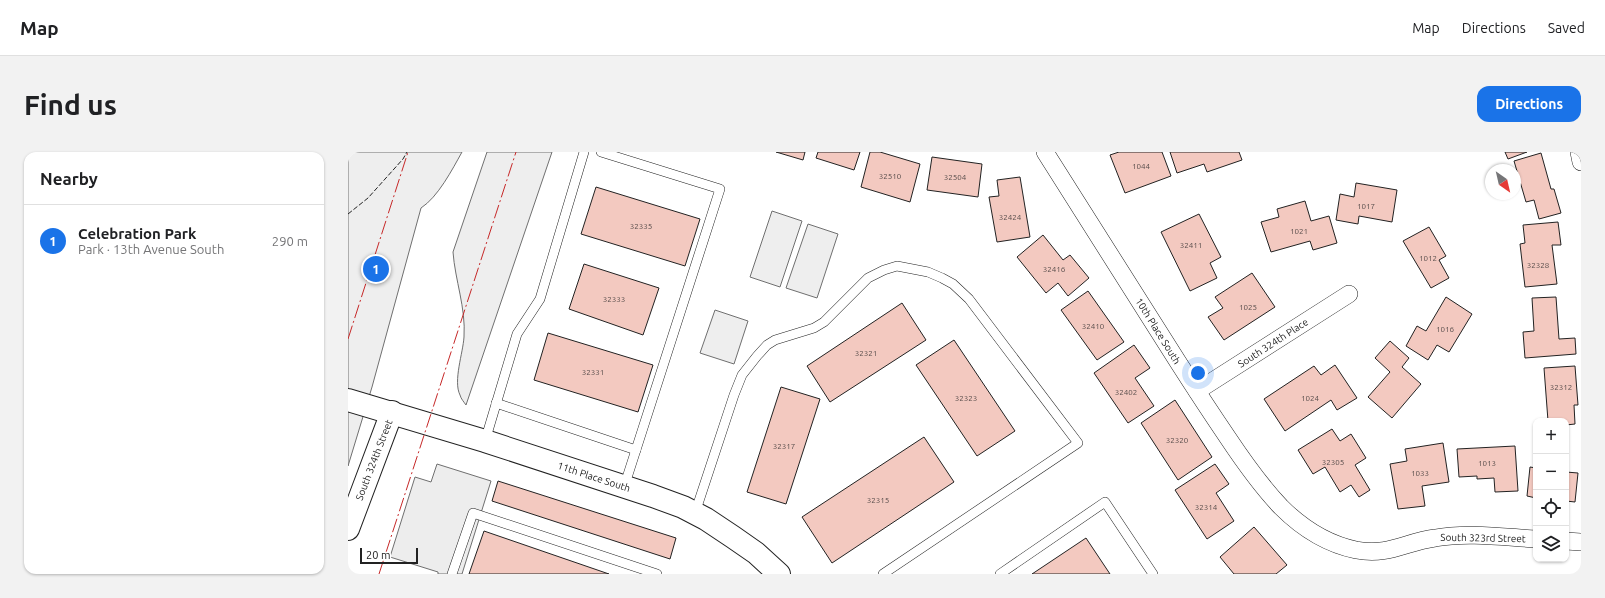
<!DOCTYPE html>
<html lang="en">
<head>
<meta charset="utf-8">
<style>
	body { margin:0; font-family:Ubuntu,sans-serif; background:#f2f2f2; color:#202124 }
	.controls { position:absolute; right:12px; bottom:12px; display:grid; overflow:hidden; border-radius:8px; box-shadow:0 1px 3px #0004 }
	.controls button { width:36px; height:36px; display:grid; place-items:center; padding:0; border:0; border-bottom:1px solid #e0e0e0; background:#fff; color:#202124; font:20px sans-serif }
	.compass { position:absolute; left:1137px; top:12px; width:36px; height:36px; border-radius:50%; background:#fff; box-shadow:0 1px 3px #0004; rotate:146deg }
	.scale { position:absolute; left:12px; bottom:10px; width:58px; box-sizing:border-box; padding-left:4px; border:2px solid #222; border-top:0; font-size:11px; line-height:14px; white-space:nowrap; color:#222; -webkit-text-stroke:3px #fff; paint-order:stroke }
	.you { position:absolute; left:850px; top:221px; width:14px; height:14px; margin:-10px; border:3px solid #fff; border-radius:50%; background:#1a73e8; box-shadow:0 0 0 6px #1a73e833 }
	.badge { display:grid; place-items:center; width:26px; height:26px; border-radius:50%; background:#1a73e8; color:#fff; font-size:13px; font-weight:700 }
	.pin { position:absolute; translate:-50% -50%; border:2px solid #fff; box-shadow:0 1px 4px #0006 }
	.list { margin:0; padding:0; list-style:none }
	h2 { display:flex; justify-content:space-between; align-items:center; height:52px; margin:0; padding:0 16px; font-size:17px }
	h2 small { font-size:13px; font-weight:400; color:#757577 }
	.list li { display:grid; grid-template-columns:26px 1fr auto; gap:12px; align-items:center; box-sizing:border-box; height:72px; padding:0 16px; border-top:1px solid #e0e0e0 }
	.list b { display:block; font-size:15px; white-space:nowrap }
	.list p { margin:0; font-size:13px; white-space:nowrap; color:#757577 }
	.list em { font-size:13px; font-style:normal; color:#757577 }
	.icon { flex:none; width:22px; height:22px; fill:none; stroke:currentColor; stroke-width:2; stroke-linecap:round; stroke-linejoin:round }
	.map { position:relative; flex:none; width:1233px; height:422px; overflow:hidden; border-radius:12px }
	header { display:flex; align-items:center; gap:24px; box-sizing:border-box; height:56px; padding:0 20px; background:#fff; border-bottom:1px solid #e0e0e0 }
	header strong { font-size:19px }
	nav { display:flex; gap:22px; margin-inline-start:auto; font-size:14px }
	.intro { display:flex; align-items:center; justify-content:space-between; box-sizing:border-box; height:96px; padding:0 24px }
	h1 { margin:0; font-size:28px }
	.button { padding:10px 18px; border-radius:12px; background:#1a73e8; color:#fff; font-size:14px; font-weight:700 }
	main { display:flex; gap:24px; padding:0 24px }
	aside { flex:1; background:#fff; border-radius:12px; box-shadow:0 1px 3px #0004 }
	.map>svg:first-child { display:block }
	.green { fill:#eee; stroke:#6f6f6f }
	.parking { fill:#ededed; stroke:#6f6f6f }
	.building { fill:#f3c9c0; stroke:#222 }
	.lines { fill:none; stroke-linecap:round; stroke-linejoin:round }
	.lane-casing { stroke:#222; stroke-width:10 }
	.street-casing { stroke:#222; stroke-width:18 }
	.secondary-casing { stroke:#222; stroke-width:24 }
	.lane { stroke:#fff; stroke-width:9 }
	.street { stroke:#fff; stroke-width:17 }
	.secondary { stroke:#fff; stroke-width:22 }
	.fence { stroke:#222; stroke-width:1; stroke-dasharray:5 2; stroke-linecap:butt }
	.power { stroke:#c62828; stroke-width:1; stroke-dasharray:14 3 2 3; stroke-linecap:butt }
	.labels { text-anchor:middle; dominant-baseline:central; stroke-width:3; stroke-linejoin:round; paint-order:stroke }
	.number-label { font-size:8px; fill:#564c4a }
	.street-label { font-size:10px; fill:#222; stroke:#fff }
</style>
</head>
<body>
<header>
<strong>Map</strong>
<nav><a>Map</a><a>Directions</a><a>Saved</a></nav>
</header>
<div class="intro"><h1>Find us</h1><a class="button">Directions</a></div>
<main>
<aside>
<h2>Nearby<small></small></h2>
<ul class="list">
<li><span class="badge">1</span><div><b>Celebration Park</b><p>Park · 13th Avenue South</p></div><em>290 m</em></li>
</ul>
</aside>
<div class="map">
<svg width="1233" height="422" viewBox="0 0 1233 422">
	<rect width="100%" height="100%" fill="#fff"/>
	<g class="green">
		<path d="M0 0H114C104 18 90 45 73 56L24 235 0 314Z"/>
		<path d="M139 0H204L118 253C116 250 113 247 112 243 105 229 115 201 116 185 118 156 107 128 105 100Z"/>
		<path d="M424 59 454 69 432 135 402 125Z"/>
		<path d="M460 72 490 82 469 146 438 136Z"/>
		<path d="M367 158 400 169 386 212 352 201Z"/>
	</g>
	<path class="parking" d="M89 312 143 329 114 422H90V420L42 405 67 325 83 330Z"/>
	<g class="building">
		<path d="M428 0H457L455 8Z"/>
		<path d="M470 0H512L506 18 468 6Z"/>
		<path d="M522 0H532L572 12 562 50 513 35Z"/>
		<path d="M771 0H814L823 24 777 41 762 3Z"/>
		<path d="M822 0H891L894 8 859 20 856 12 829 21Z"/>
		<path d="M1157 0H1179L1160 7Z"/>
		<path d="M1193 1 1203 37H1206L1213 61 1191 67 1186 48 1178 50 1166 9Z"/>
		<path d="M584 5 634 12 630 45 579 38Z"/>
		<path d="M672 25 682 85 649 90 641 45 651 44 649 28Z"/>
		<path d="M1008 31 1049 38 1044 70 1011 64 1010 72 988 68 992 42 1006 45Z"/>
		<path d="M248 35 352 67 337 114 233 82Z"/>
		<path d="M957 49 963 69 981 64 989 91 965 98 962 89 923 100 913 70 931 65 929 57Z"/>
		<path d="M851 62 873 105 862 111 869 126 842 139 813 80Z"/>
		<path d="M1210 70 1213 93H1204L1209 132 1177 135 1172 92 1177 91 1175 73Z"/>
		<path d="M1081 75 1098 104 1091 108 1101 126 1083 136 1055 89Z"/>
		<path d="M695 83 715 108 722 103 741 126 720 144 710 131 698 141 669 105Z"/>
		<path d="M236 112 311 136 295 183 221 157Z"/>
		<path d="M904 121 927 155 876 188 860 165 875 156 867 145Z"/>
		<path d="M740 139 776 190 749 208 713 158Z"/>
		<path d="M1098 145 1124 162 1101 200 1089 193 1080 208 1058 194 1069 174 1078 179Z"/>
		<path d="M1208 145 1211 187 1227 186 1228 202 1177 206 1175 180 1186 179 1184 146Z"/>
		<path d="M554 151 578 188 482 250 459 214Z"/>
		<path d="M200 181 305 213 290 260 186 228Z"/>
		<path d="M606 188 667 279 629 304 568 213Z"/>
		<path d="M1042 189 1061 206 1054 215 1073 232 1044 266 1020 245 1042 220 1027 206Z"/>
		<path d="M786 193 802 216 787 226 806 254 780 271 746 221Z"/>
		<path d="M987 213 1009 246 989 258 983 248 937 279 916 247 966 214 973 223Z"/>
		<path d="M1227 214 1230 253H1226L1227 272 1218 273V269H1200L1196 216Z"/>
		<path d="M433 235 472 247 438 352 399 340Z"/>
		<path d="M827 248 864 305 830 328 793 271Z"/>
		<path d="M984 277 992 289 1003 282 1018 306 1007 313 1022 338 1011 345 1003 333 992 340 977 315 965 322 950 298Z"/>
		<path d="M576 285 606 330 484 411 454 365Z"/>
		<path d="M1095 291 1101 330 1074 334 1077 354 1050 357 1042 312 1059 309 1057 297Z"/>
		<path d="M1167 294 1170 339 1147 340 1146 326 1129 327V324L1111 325 1109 297Z"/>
		<path d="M867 312 881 332 868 341 886 369 859 387 827 338Z"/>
		<path d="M1182 315 1188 316V346L1179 344Z"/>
		<path d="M1218 320 1230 321 1227 350 1218 349Z"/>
		<path d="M150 329 328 386 322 407 144 349Z"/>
		<path d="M906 375 939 413 928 422H886L872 405Z"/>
		<path d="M136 379 261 422H121Z"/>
		<path d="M738 386 762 422H684Z"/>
	</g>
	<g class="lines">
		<defs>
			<g id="lane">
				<path d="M253 0 372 37 276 335"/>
				<path d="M148 251 288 298"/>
				<path d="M137 289 169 182 192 147 236 0"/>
				<path d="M347 361 386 243 394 223 409 204 419 193 427 188 466 176 476 170 520 126 536 118 549 114 580 120 594 126 605 132 621 147 730 291 535 422"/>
				<path d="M104 422 125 361 309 422"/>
				<path d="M652 422 757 350 805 422"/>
			</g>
			<g id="street">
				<path d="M697 0C741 70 785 140 830 210 846 235 863 261 880 286 896 310 913 334 933 355 954 376 979 392 1008 398 1041 404 1057 390 1087 386 1119 380 1155 385 1188 387"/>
				<path d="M1231 0 1233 10"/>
				<path d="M849 239 1001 142"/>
				<path d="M1218 389 1233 390"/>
			</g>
			<g id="secondary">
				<path d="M0 248 137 289 305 344 335 355 358 367 385 385 408 401 431 422"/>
				<path d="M0 377 44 260"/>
			</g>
		</defs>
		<use href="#lane" class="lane-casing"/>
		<use href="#street" class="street-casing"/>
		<use href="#secondary" class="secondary-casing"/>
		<use href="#lane" class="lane"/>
		<use href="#street" class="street"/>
		<use href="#secondary" class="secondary"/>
		<path class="fence" d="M0 62 20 46 55 7 59 0"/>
		<g class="power">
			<path d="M0 187 60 0"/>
			<path d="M31 422 168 0"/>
		</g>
	</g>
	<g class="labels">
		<g class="number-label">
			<text x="793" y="14">1044</text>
			<text x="542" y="24">32510</text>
			<text x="607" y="25">32504</text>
			<text x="1018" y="54">1017</text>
			<text x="662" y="65">32424</text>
			<text x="293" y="74">32335</text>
			<text x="951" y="79">1021</text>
			<text x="843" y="93">32411</text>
			<text x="1080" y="106">1012</text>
			<text x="1190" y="113">32328</text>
			<text x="706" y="117">32416</text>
			<text x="266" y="147">32333</text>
			<text x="900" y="155">1025</text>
			<text x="745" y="174">32410</text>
			<text x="1097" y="177">1016</text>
			<text x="518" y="201">32321</text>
			<text x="245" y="220">32331</text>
			<text x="1213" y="235">32312</text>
			<text x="778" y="240">32402</text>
			<text x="618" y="246">32323</text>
			<text x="962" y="246">1024</text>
			<text x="829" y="288">32320</text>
			<text x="436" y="294">32317</text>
			<text x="985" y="310">32305</text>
			<text x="1139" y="311">1013</text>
			<text x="1072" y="321">1033</text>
			<text x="530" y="348">32315</text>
			<text x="858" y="355">32314</text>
		</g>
		<g class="street-label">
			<text transform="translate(810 179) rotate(58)">10th Place South</text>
			<text transform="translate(925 191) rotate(-33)">South 324th Place</text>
			<text transform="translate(26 308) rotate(-69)">South 324th Street</text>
			<text transform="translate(246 325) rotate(18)">11th Place South</text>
			<text transform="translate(1135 386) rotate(1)">South 323rd Street</text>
		</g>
	</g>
</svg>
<div class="controls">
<button>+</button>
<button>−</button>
<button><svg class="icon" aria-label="locate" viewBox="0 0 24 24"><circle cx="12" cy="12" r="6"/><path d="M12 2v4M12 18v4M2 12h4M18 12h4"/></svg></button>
<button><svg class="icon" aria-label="layers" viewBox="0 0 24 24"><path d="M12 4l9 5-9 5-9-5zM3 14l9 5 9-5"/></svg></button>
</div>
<svg class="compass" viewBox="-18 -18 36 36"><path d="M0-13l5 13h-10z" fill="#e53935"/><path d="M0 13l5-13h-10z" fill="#757577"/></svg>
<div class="scale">20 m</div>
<div class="you"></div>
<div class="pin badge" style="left:28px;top:117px">1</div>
</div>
</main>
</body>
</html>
